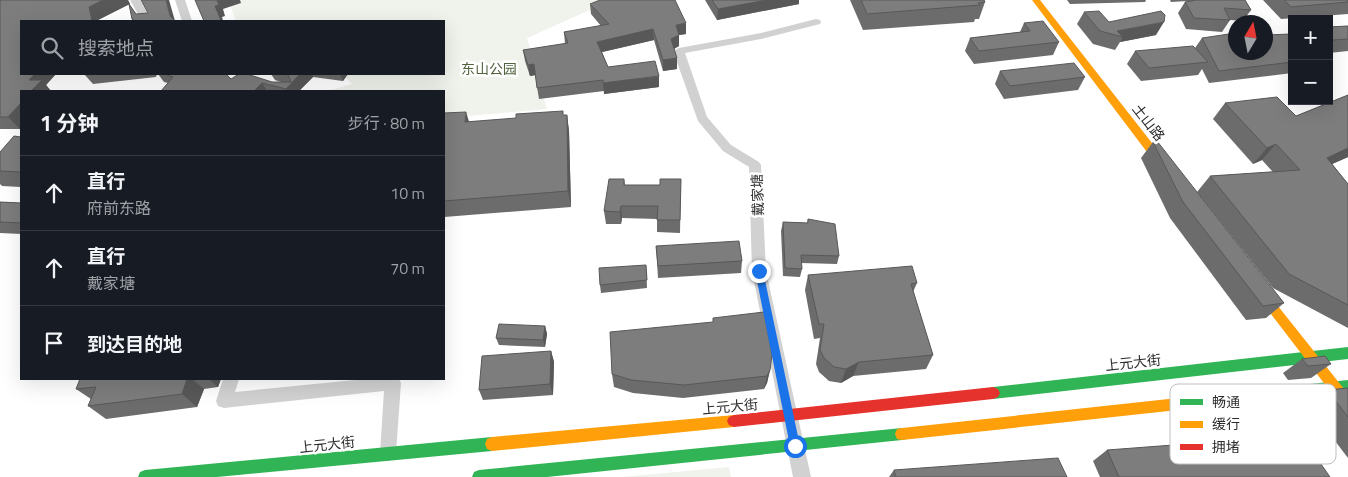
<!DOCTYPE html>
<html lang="zh">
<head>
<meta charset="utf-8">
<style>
	body { margin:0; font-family:"Titillium Web","Noto Sans SC",sans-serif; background:#242831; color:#f1f3f6 }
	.controls { position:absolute; right:15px; top:15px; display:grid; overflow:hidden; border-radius:0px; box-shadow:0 5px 20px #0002 }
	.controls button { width:45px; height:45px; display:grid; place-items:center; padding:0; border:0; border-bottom:1px solid #363941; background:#171b24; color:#f1f3f6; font:25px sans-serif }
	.compass { position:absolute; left:1228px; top:15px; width:45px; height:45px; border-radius:50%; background:#171b24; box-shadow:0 5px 20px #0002; rotate:10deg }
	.stop { position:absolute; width:15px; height:15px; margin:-11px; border:4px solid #1a73e8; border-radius:50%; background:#fff }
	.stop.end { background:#1a73e8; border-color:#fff; box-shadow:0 1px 5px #0008 }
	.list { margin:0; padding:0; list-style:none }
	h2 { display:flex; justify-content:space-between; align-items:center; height:65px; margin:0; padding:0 20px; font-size:21px }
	h2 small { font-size:16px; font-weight:400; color:#9ea1a6 }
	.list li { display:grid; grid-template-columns:32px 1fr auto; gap:15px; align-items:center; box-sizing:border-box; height:75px; padding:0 20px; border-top:1px solid #363941 }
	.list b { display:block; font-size:19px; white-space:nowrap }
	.list p { margin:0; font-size:16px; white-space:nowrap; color:#9ea1a6 }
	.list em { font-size:16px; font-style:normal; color:#9ea1a6 }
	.icon { flex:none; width:28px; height:28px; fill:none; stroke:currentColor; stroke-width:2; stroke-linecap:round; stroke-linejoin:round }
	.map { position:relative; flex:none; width:1348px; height:477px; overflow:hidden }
	.search { position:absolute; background:#171b24; box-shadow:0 5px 20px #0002; left:20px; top:20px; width:425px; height:55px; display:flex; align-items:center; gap:12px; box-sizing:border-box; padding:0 18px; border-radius:0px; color:#9ea1a6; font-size:19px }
	.panel { position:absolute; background:#171b24; box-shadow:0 5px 20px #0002; left:20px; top:90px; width:425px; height:290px; border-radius:0px }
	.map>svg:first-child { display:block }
	.green { fill:#f0f3eb }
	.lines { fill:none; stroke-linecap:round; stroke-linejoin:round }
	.street { fill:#d1d1d1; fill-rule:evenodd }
	.fast { fill:#30b455; fill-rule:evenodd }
	.slow { fill:#ff9f0a; fill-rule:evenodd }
	.jam { fill:#e5322d; fill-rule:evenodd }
	.wall { fill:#6c6c6c }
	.shaded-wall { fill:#585858 }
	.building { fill:#7d7d7d; stroke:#585858 }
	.route { fill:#1a73e8 }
	.labels { text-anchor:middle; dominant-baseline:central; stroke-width:5; stroke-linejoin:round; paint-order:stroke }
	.park-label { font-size:14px; fill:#51633f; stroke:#fff }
	.street-label { font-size:14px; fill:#2c2c2c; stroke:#fff }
	.key { fill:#fff; stroke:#c0c0c0; stroke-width:1 }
	.key-label { font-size:14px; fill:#2c2c2c }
</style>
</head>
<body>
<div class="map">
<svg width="1348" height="477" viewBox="0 0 1348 477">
	<rect width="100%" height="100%" fill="#fff"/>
	<g class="green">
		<path d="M228 0H612L527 38 547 109 444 118V91H327L352 84 343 74H444V21H236Z"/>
		<path d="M729 467 731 477H622Z"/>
	</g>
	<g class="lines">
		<g class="street">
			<path d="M130 0H140L152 21H142Z"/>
			<path d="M175 0H185L192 21H182Z"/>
			<path d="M816 19 820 20 821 22 820 24 761 39 685 53 707 117 731 145 759 162 761 165 766 271 811 477H793L752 271 749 167 723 151 698 121 673 51 679 48 761 33Z"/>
			<path d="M223 379H239L235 392 365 379H399L401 383 396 453 394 459 388 461 382 459 380 453 384 391 224 408 218 406 216 401Z"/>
		</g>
		<g class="fast">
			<path d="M1348 347V359L993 399 988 397 986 393 988 389 993 387Z"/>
			<path d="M1348 380V392L1178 410 1173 408 1171 404 1173 400 1178 398Z"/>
			<path d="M902 428 907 429 909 434 907 439 902 440 547 477H472L474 472 479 470Z"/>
			<path d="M492 437 497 439 499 444 497 449 492 451 217 477H138L140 472 145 470Z"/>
		</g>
		<g class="slow">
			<path d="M1032 0H1040L1170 166 1171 169 1170 172H1162Z"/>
			<path d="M1258 284 1262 286 1348 394V410L1343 408 1254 292 1252 289 1254 286Z"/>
			<path d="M1178 398 1183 400 1185 404 1183 408 1178 410 902 440 897 439 895 434 897 429 902 428Z"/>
			<path d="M734 415 739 417 741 421 739 425 734 427 492 451 487 449 485 444 487 439 492 437Z"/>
		</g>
		<path class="jam" d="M993 387 998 389 1000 393 998 397 993 399 734 427 729 425 727 421 729 417 734 415Z"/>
	</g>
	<g class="wall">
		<path d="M0 0H128L130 4H129L136 14 175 21H133L132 19 129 4 98 20V21H21L55 75 46 85 51 91H21L20 129H0Z"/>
		<path d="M705 0H799V4L717 20Z"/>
		<path d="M850 0H984L985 2 979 19H975L974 22 863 30Z"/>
		<path d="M1067 0H1146L1145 2 1070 4Z"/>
		<path d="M1170 0H1245L1251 10 1243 21 1230 20 1222 32 1186 29 1178 13 1185 2 1188 1 1171 2Z"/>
		<path d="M1263 0H1348V14L1281 19Z"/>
		<path d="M590 4 686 34 679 35V46L674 49 677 69 663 71 654 40 602 52 608 67 659 87 604 94V91L539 99 535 75 530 76 525 61 523 50 565 44 564 32 601 26 591 14Z"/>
		<path d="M1084 12 1109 22 1156 35 1120 42 1115 50 1093 44 1077 24Z"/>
		<path d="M1024 23 1059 42 1053 55 974 64 965 51 970 38 1020 32Z"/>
		<path d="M1348 26V51L1329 53V27Z"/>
		<path d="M1292 34V73L1209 83 1202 69 1198 75 1141 81 1127 64 1135 51 1195 48 1202 38 1236 52Z"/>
		<path d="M1000 71 1085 77 1078 90 1004 99 995 84Z"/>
		<path d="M84 74H157L156 77 93 84Z"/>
		<path d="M158 74H226L231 79 272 82H281L275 80 271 74H348L343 81 313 77 299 91H161L168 83 164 82Z"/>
		<path d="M1348 95V157L1332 164 1348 184V328L1273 288 1197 192 1210 176 1273 172 1262 160 1253 164 1213 119 1225 103 1296 116Z"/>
		<path d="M444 113 469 122 567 115 569 131 571 207 444 217Z"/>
		<path d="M21 137V187L2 186 0 184V152Z"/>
		<path d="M1153 142 1284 303 1266 318 1246 320 1170 218 1141 158Z"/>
		<path d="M624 179 625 185H660L681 179 680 233 657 232V219L622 218 621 224H606L604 211Z"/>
		<path d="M0 202 21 203V234L0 233Z"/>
		<path d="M808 219 839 256 837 264 801 263 802 269 800 277 783 276 781 231 783 222 807 223Z"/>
		<path d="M656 246 742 261 741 273 658 278Z"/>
		<path d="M646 265 647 288 601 293 600 285Z"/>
		<path d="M808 275 917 283 913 292 933 355 926 369 853 376 841 383 829 381 819 372 816 364 820 338 814 339 805 290Z"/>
		<path d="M545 326 547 334 545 347 499 345 496 338Z"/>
		<path d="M551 351 554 362 553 395 483 400 479 390Z"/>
		<path d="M1302 359 1331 364 1311 378 1288 380 1283 373Z"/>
		<path d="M770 370 767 383 764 389 683 398 633 393 614 387 612 374Z"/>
		<path d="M80 379H221L218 387 204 389 197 407 106 419 88 406 91 399 76 389Z"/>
		<path d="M1348 388V458L1306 403 1327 390Z"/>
		<path d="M1272 449 1330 477H1100L1093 461 1107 450Z"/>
		<path d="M894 470 896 477H889Z"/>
	</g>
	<g class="shaded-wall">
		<path d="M103 0H128L130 4 98 20V21H92L89 7Z"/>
		<path d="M166 0H169L175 21 170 16Z"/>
		<path d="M217 0H240L241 3 223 9 225 16 222 17 223 21H217L215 6Z"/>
		<path d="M767 0H799V4L717 20 718 9Z"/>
		<path d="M1164 22 1156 35 1120 42 1123 37 1117 31Z"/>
		<path d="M686 23V34L679 35V46L671 50V39L676 25Z"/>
		<path d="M653 29 654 40 598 53 597 42Z"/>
		<path d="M677 58V69L663 71V60Z"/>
		<path d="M534 64 536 75 530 76 528 65Z"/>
		<path d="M35 74H55V75L46 85 51 91H31L29 80Z"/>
		<path d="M300 74H312L313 77 299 91H287L286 89Z"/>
		<path d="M340 74H348L343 81Z"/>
		<path d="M659 76V87L604 94 603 83Z"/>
		<path d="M262 83 267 91H254Z"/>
		<path d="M21 103V128L20 129 8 117Z"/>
		<path d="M466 112 471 128 465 122Z"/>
		<path d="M567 115 569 131 571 207 568 191Z"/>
		<path d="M1276 144 1262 160 1253 164 1267 148Z"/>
		<path d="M1348 148V157L1312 173 1327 158Z"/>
		<path d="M621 206 622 218 621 224 620 212Z"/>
		<path d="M545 326 547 334 545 347 543 340Z"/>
		<path d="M551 351 554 362 553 395 550 384Z"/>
		<path d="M859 362 853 376 841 383 846 369Z"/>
		<path d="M770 370 767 383 764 389 767 376Z"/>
		<path d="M187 379H192L204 389 197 407 182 394Z"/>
		<path d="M209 379H221L218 387Z"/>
	</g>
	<g class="building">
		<path d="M0 0H103L89 7 92 21H21V74H35L29 80H42L31 91H21V103L8 117H0Z"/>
		<path d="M141 0H166L170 16 175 21H135L132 19 129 4 136 14 148 13Z"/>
		<path d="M195 0H217L219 5 215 6 221 20 217 21H204Z"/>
		<path d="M600 0H675L686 23 676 25 679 35 671 39 677 58 663 60 653 29 597 42 608 67 655 61 659 76 603 83V80L537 88 534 64 528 65 523 50 568 43 564 32 609 24 590 4Z"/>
		<path d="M712 0H767L718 9Z"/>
		<path d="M861 0H984L985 2 978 3 980 5 867 14Z"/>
		<path d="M1196 0H1245L1251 10 1224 8 1230 20 1194 18 1185 2Z"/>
		<path d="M1284 0H1348V2L1291 7Z"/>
		<path d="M1099 11 1109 22 1161 11 1165 15 1164 22 1117 31 1123 37 1100 31 1084 12Z"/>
		<path d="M1043 21 1059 42 979 51 970 38 1030 31 1024 23Z"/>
		<path d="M1348 26V39L1333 40 1329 37V27Z"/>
		<path d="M1236 33V52H1266V35L1291 34 1292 62 1219 71 1202 38Z"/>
		<path d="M1193 46 1208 62 1149 68 1135 51Z"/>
		<path d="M1074 63 1085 77 1010 86 1000 71Z"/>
		<path d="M164 74H226L231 79 239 74H247L272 82H291L288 75 283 74H300L286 89 262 83 254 91H161L173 77Z"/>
		<path d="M1348 95V148L1327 158 1348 184V305L1289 274 1210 176 1300 170 1276 144 1267 148 1225 103 1277 97 1296 116Z"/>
		<path d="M563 111V115H567L568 191 444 201V113L466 112 465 122 516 118V114Z"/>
		<path d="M14 136 21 137V172L0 171V152Z"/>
		<path d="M1157 141 1284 303 1263 306 1183 202 1153 142Z"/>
		<path d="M609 179H624V185H660V179H681L680 220H657L658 206H621L620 212 604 211Z"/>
		<path d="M0 202 21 203V223L0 222Z"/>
		<path d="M808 219 835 224 839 256 801 255 802 269 785 268 783 222 808 223Z"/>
		<path d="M739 241 742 261 658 266 656 246Z"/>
		<path d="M646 265 647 280 600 285 599 268Z"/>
		<path d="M912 266 917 283 911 284 933 355 859 362 846 369 834 367 824 358 820 350 824 324H819L808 275Z"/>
		<path d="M764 312 772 355 770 370 767 376 684 385 631 380 612 374 610 332 713 322V318Z"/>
		<path d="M499 324 545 326 543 340 496 338Z"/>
		<path d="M551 351 550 384 479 390 482 356Z"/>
		<path d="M1325 356 1331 364 1308 366 1302 359Z"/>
		<path d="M80 379H187L182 394 88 406 96 387 76 389Z"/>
		<path d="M1348 388V417L1327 390Z"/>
		<path d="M1266 438 1272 449 1307 444 1330 477H1119L1107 450Z"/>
		<path d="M1058 458 1067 477H896L894 470Z"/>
	</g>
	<path class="route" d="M759 267 763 271 800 446 795 451 790 446 755 271Z"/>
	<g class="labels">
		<g class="park-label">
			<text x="489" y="68">东山公园</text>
		</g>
		<g class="street-label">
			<text transform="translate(1149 122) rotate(52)">土山路</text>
			<text transform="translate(757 195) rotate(-92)">戴家塘</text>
			<text transform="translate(1133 362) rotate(-6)">上元大街</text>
			<text transform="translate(730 406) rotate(-5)">上元大街</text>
			<text transform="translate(327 444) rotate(-6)">上元大街</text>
		</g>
	</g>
	<rect x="1170" y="384" width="166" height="80" rx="8" class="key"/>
	<rect x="1180" y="399" width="23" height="6" fill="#30b455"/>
	<rect x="1180" y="421" width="23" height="7" fill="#ff9f0a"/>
	<rect x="1180" y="444" width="23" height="6" fill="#e5322d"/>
	<g class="key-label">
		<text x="1212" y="407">畅通</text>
		<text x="1212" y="429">缓行</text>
		<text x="1212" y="452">拥堵</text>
	</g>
</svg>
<div class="controls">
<button>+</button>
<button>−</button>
</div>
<svg class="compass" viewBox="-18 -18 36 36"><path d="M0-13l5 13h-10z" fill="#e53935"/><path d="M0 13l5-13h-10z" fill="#9ea1a6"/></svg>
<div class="stop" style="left:795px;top:446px"></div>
<div class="stop end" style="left:759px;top:271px"></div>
<div class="search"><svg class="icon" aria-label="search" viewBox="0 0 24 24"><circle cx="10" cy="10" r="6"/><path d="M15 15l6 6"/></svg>搜索地点</div>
<section class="panel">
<h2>1 分钟<small>步行 · 80 m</small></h2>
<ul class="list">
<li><svg class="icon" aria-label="ahead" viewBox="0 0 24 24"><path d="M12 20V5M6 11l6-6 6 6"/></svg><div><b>直行</b><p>府前东路</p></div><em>10 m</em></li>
<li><svg class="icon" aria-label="ahead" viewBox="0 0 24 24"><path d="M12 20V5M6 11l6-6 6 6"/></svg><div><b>直行</b><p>戴家塘</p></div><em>70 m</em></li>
<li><svg class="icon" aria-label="arrive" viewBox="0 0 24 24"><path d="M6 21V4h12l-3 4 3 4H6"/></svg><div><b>到达目的地</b></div></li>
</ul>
</section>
</div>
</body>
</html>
